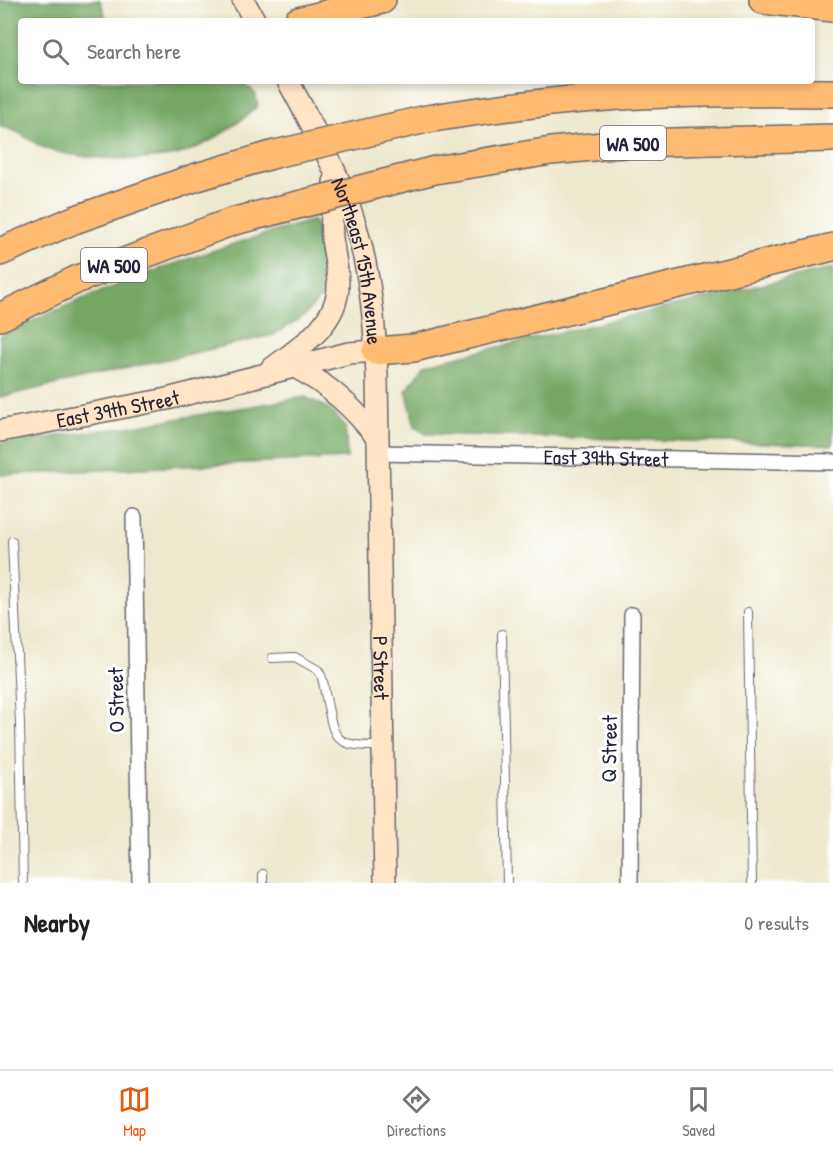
<!DOCTYPE html>
<html lang="en">
<head>
<meta charset="utf-8">
<style>
	body { margin:0; font-family:"Patrick Hand",sans-serif; background:#f6f6f6; color:#202124 }
	.list { margin:0; padding:0; list-style:none }
	h2 { display:flex; justify-content:space-between; align-items:center; height:78px; margin:0; padding:0 24px; font-size:26px }
	h2 small { font-size:20px; font-weight:400; color:#757577 }
	.icon { flex:none; width:33px; height:33px; fill:none; stroke:currentColor; stroke-width:2; stroke-linecap:round; stroke-linejoin:round }
	.map { position:relative; flex:none; width:833px; height:883px; overflow:hidden }
	.search { position:absolute; background:#fff; box-shadow:0 3px 9px #0003; left:18px; right:18px; top:18px; height:66px; display:flex; align-items:center; gap:15px; box-sizing:border-box; padding:0 21px; border-radius:6px; color:#757577; font-size:22px }
	.sheet { height:186px; background:#fff }
	nav { display:flex; justify-content:space-around; align-items:center; box-sizing:border-box; height:84px; border-top:2px solid #e0e0e0; background:#fff; font-size:16px; color:#757577 }
	nav a { display:grid; justify-items:center; gap:3px }
	nav .on { color:#ea580c }
	.map>svg:first-child { display:block }
	.forest { fill:#74a864; stroke:#4b6550; stroke-width:1.5 }
	.lines { fill:none; stroke-linecap:round; stroke-linejoin:round }
	.lane-casing { stroke:#69676e; stroke-width:10 }
	.street-casing { stroke:#69676e; stroke-width:18 }
	.secondary-casing { stroke:#69676e; stroke-width:24 }
	.highway-casing { stroke:#69676e; stroke-width:30 }
	.lane { stroke:#fff; stroke-width:8 }
	.street { stroke:#fff; stroke-width:15 }
	.secondary { stroke:#ffe4c6; stroke-width:21 }
	.highway { stroke:#ffbb71; stroke-width:27 }
	.highway-bridge-casing { stroke:#69676e; stroke-width:30; stroke-linecap:butt }
	.highway-bridge { stroke:#ffbb71; stroke-width:27 }
	.labels { text-anchor:middle; dominant-baseline:central; stroke-width:6; stroke-linejoin:round; paint-order:stroke }
	.shield { fill:#fff; stroke:#646476; stroke-width:1.5 }
	.shield-label { font-size:20px; font-weight:bold; fill:#22223b }
	.street-label { font-size:21px; fill:#22223b; stroke:#fff }
</style>
</head>
<body>
<div class="map">
<svg width="833" height="883" viewBox="0 0 833 883">
	<rect width="100%" height="100%" fill="#fff"/>
	<filter id="ink" filterUnits="userSpaceOnUse"><feTurbulence type="fractalNoise" baseFrequency=".0167" numOctaves="2"/><feDisplacementMap in="SourceGraphic" scale="12" xChannelSelector="R" yChannelSelector="G"/><feConvolveMatrix kernelMatrix="1 2 1 2 8 2 1 2 1" color-interpolation-filters="sRGB"/></filter>
	<filter id="wash" filterUnits="userSpaceOnUse"><feTurbulence type="fractalNoise" baseFrequency=".008" numOctaves="4" result="noise"/><feDisplacementMap in="SourceGraphic" scale="24" xChannelSelector="R" yChannelSelector="G"/><feGaussianBlur stdDeviation="1.35" result="paint"/><feColorMatrix in="noise" values="0 0 0 0 0 0 0 0 0 0 0 0 0 0 0 0 0 1.4 0 .05"/><feComposite in="paint" operator="in"/></filter>
	<g filter="url(#wash)">
		<rect width="100%" height="100%" fill="#ede8ce"/>
		<g class="forest">
			<path d="M0 0H100L107 21H21V81H239L255 93 258 106C238 124 203 149 176 155 141 162 88 159 53 151 34 147 21 128 0 127Z"/>
			<path d="M314 220 322 254 321 297 303 317 273 335 0 397V336C101 287 206 250 314 220Z"/>
			<path d="M833 268V445L426 434 415 426 406 390 426 364Z"/>
			<path d="M305 397 328 408 345 425 347 458 0 475V443L121 428Z"/>
		</g>
	</g>
	<g filter="url(#ink)">
		<g class="lines">
			<defs>
				<g id="lane">
					<path d="M12 541 20 724 23 883"/>
					<path d="M748 612 752 883"/>
					<path d="M502 634 507 883"/>
					<path d="M272 658 295 657 318 670C323 677 324 685 325 693 335 737 329 747 381 746"/>
					<path d="M263 874V883"/>
				</g>
				<g id="street">
					<path id="s1" d="M378 453 833 462"/>
					<path d="M134 517 140 883"/>
					<path d="M630 883 632 615"/>
				</g>
				<g id="secondary">
					<path d="M243 0 255 21"/>
					<path id="s2" d="M288 81C313 127 341 176 356 227 371 276 375 327 377 377L385 883"/>
					<path d="M295 367C330 386 354 408 378 439"/>
					<path d="M271 369C299 348 338 324 338 285 338 269 334 254 332 238 330 220 334 200 334 182"/>
					<path id="s3" d="M0 431 167 399 349 353 376 351"/>
				</g>
				<g id="highway">
					<path d="M763 0 833 8"/>
					<path d="M298 21 382 0"/>
					<path d="M427 119C483 110 539 102 595 98 674 91 754 93 833 93"/>
					<path d="M435 170 551 151 634 143 833 138"/>
					<path d="M0 252 74 220 197 177"/>
					<path d="M0 317 78 279 231 222"/>
					<path d="M376 351 414 348 833 247"/>
				</g>
			</defs>
			<use href="#lane" class="lane-casing"/>
			<use href="#street" class="street-casing"/>
			<use href="#secondary" class="secondary-casing"/>
			<use href="#highway" class="highway-casing"/>
			<use href="#lane" class="lane"/>
			<use href="#street" class="street"/>
			<use href="#secondary" class="secondary"/>
			<use href="#highway" class="highway"/>
			<defs>
				<g id="highway-bridge">
					<path d="M197 177 275 154 427 119"/>
					<path d="M231 222 435 170"/>
				</g>
			</defs>
			<use href="#highway-bridge" class="highway-bridge-casing"/>
			<use href="#highway-bridge" class="highway-bridge"/>
		</g>
	</g>
	<g class="labels">
		<g class="shield">
			<rect x="600" y="126" width="66" height="34" rx="4.5"/>
			<rect x="81" y="248" width="66" height="34" rx="4.5"/>
		</g>
		<g class="shield-label">
			<text x="633" y="143">WA 500</text>
			<text x="114" y="265">WA 500</text>
		</g>
		<g class="street-label">
			<text stroke="none"><textPath href="#s2" startOffset="195">Northeast 15th Avenue</textPath></text>
			<text stroke="none"><textPath href="#s3" startOffset="120">East 39th Street</textPath></text>
			<text stroke="none"><textPath href="#s1" startOffset="228">East 39th Street</textPath></text>
			<text stroke="none"><textPath href="#s2" startOffset="604">P Street</textPath></text>
			<text transform="translate(116 700) rotate(-91)">O Street</text>
			<text transform="translate(609 749) rotate(-89)">Q Street</text>
		</g>
	</g>
</svg>
<div class="search"><svg class="icon" aria-label="search" viewBox="0 0 24 24"><circle cx="10" cy="10" r="6"/><path d="M15 15l6 6"/></svg>Search here</div>
</div>
<section class="sheet">
<h2>Nearby<small>0 results</small></h2>
<ul class="list">
</ul>
</section>
<nav>
<a class="on"><svg class="icon" aria-label="map" viewBox="0 0 24 24"><path d="M3 6l6-2 6 2 6-2v14l-6 2-6-2-6 2zM9 4v14M15 6v14"/></svg>Map</a>
<a><svg class="icon" aria-label="directions" viewBox="0 0 24 24"><path d="M12 3l9 9-9 9-9-9zM9 14v-3h6M13 9l2 2-2 2"/></svg>Directions</a>
<a><svg class="icon" aria-label="saved" viewBox="0 0 24 24"><path d="M7 4h10v16l-5-4-5 4z"/></svg>Saved</a>
</nav>
</body>
</html>
